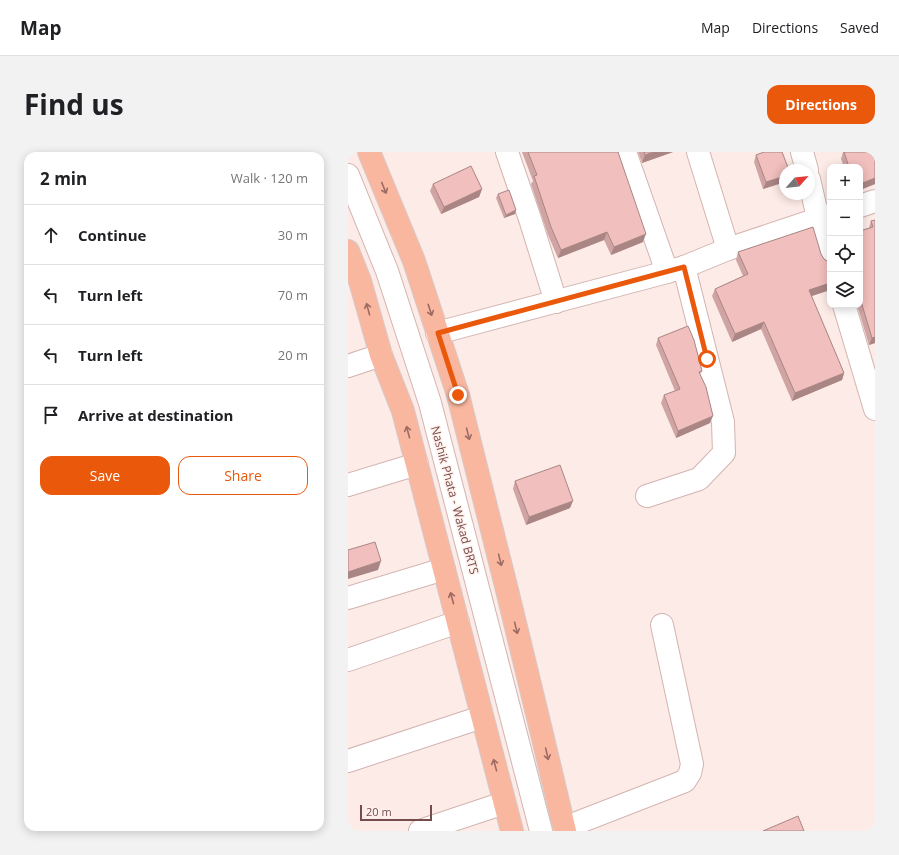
<!DOCTYPE html>
<html lang="en">
<head>
<meta charset="utf-8">
<style>
	body { margin:0; font-family:"Open Sans",sans-serif; background:#f2f2f2; color:#202124 }
	.controls { position:absolute; right:12px; top:12px; display:grid; overflow:hidden; border-radius:8px; box-shadow:0 2px 10px #0003 }
	.controls button { width:36px; height:36px; display:grid; place-items:center; padding:0; border:0; border-bottom:1px solid #e0e0e0; background:#fff; color:#202124; font:20px sans-serif }
	.compass { position:absolute; left:431px; top:12px; width:36px; height:36px; border-radius:50%; background:#fff; box-shadow:0 2px 10px #0003; rotate:63deg }
	.scale { position:absolute; left:12px; bottom:10px; width:72px; box-sizing:border-box; padding-left:4px; border:2px solid #754b4b; border-top:0; font-size:11px; line-height:14px; white-space:nowrap; color:#754b4b; -webkit-text-stroke:3px #fff1ec; paint-order:stroke }
	.stop { position:absolute; width:12px; height:12px; margin:-9px; border:3px solid #ea580c; border-radius:50%; background:#fff }
	.stop.end { background:#ea580c; border-color:#fff; box-shadow:0 1px 4px #0008 }
	.list { margin:0; padding:0; list-style:none }
	h2 { display:flex; justify-content:space-between; align-items:center; height:52px; margin:0; padding:0 16px; font-size:17px }
	h2 small { font-size:13px; font-weight:400; color:#757577 }
	.list li { display:grid; grid-template-columns:26px 1fr auto; gap:12px; align-items:center; box-sizing:border-box; height:60px; padding:0 16px; border-top:1px solid #e0e0e0 }
	.list b { display:block; font-size:15px; white-space:nowrap }
	.list em { font-size:13px; font-style:normal; color:#757577 }
	.actions { display:flex; gap:8px; padding:12px 16px }
	.actions a { flex:1; padding:9px 0; border:1px solid #ea580c; border-radius:12px; text-align:center; font-size:14px; color:#ea580c }
	.actions .main { background:#ea580c; color:#fff }
	.icon { flex:none; width:22px; height:22px; fill:none; stroke:currentColor; stroke-width:2; stroke-linecap:round; stroke-linejoin:round }
	.map { position:relative; flex:none; width:527px; height:679px; overflow:hidden; border-radius:12px }
	header { display:flex; align-items:center; gap:24px; box-sizing:border-box; height:56px; padding:0 20px; background:#fff; border-bottom:1px solid #e0e0e0 }
	header strong { font-size:19px }
	nav { display:flex; gap:22px; margin-inline-start:auto; font-size:14px }
	.intro { display:flex; align-items:center; justify-content:space-between; box-sizing:border-box; height:96px; padding:0 24px }
	h1 { margin:0; font-size:28px }
	.button { padding:10px 18px; border-radius:12px; background:#ea580c; color:#fff; font-size:14px; font-weight:700 }
	main { display:flex; gap:24px; padding:0 24px }
	aside { flex:1; background:#fff; border-radius:12px; box-shadow:0 2px 10px #0003 }
	.map>svg:first-child { display:block }
	.lines { fill:none; stroke-linecap:round; stroke-linejoin:round }
	.minor-casing { stroke:#d3b4b1; stroke-width:24 }
	.major-casing { stroke:#d6c9c9; stroke-width:24 }
	.minor { stroke:#fff; stroke-width:22 }
	.major { stroke:#fab79f; stroke-width:22 }
	.wall { fill:#cfa4a3 }
	.shaded-wall { fill:#a98684 }
	.building { fill:#f1bfbd; stroke:#a98684 }
	.oneway { stroke:#9d6b64 }
	.route { stroke:#ea580c; stroke-width:5 }
	.labels { text-anchor:middle; dominant-baseline:central; stroke-width:3; stroke-linejoin:round; paint-order:stroke }
	.street-label { font-size:12px; fill:#754b4b; stroke:#fff1ec }
</style>
</head>
<body>
<header>
<strong>Map</strong>
<nav><a>Map</a><a>Directions</a><a>Saved</a></nav>
</header>
<div class="intro"><h1>Find us</h1><a class="button">Directions</a></div>
<main>
<aside>
<h2>2 min<small>Walk · 120 m</small></h2>
<ul class="list">
<li><svg class="icon" aria-label="ahead" viewBox="0 0 24 24"><path d="M12 20V5M6 11l6-6 6 6"/></svg><div><b>Continue</b></div><em>30 m</em></li>
<li><svg class="icon" aria-label="left" viewBox="0 0 24 24"><path d="M17 20v-9H6M10 6l-5 5 5 5"/></svg><div><b>Turn left</b></div><em>70 m</em></li>
<li><svg class="icon" aria-label="left" viewBox="0 0 24 24"><path d="M17 20v-9H6M10 6l-5 5 5 5"/></svg><div><b>Turn left</b></div><em>20 m</em></li>
<li><svg class="icon" aria-label="arrive" viewBox="0 0 24 24"><path d="M6 21V4h12l-3 4 3 4H6"/></svg><div><b>Arrive at destination</b></div></li>
</ul>
<div class="actions"><a class="main">Save</a><a>Share</a></div>
</aside>
<div class="map">
<svg width="527" height="679" viewBox="0 0 527 679">
	<rect width="100%" height="100%" fill="#fcebe6"/>
	<g class="lines">
		<defs>
			<g id="minor">
				<path d="M159 0 182 67 208 150"/>
				<path d="M277 0 319 120"/>
				<path d="M350 0 380 97"/>
				<path d="M454 0 459 18"/>
				<path d="M0 23 39 119 82 251 193 679"/>
				<path d="M461 27 470 66 482 106"/>
				<path d="M512 54 527 49"/>
				<path d="M496 153 527 257"/>
				<path d="M89 181 319 120 336 115 380 97 482 63"/>
				<path d="M0 214 33 203"/>
				<path d="M0 333 69 312"/>
				<path d="M299 344 351 327 376 301 375 270 336 115"/>
				<path d="M0 446 96 417"/>
				<path d="M0 508 110 470"/>
				<path d="M0 609 134 565"/>
				<path d="M216 676 337 629 342 621 344 612 314 473"/>
				<path d="M72 679 156 651"/>
			</g>
			<g id="major">
				<path d="M21 0 66 109 110 243 159 438 193 578 217 679"/>
				<path d="M0 99 12 129 33 203 55 259 164 679"/>
			</g>
		</defs>
		<use href="#minor" class="minor-casing"/>
		<use href="#major" class="major-casing"/>
		<use href="#minor" class="minor"/>
		<use href="#major" class="major"/>
	</g>
	<g class="wall">
		<path d="M174 0H270L295 90 263 103 256 88 210 106 200 83 183 32 185 29Z"/>
		<path d="M290 0H325L294 11Z"/>
		<path d="M495 0H527V32L512 38V15H496L493 7Z"/>
		<path d="M408 3 437 18V30L415 37 406 10Z"/>
		<path d="M85 32 134 37 131 45 93 62 82 39Z"/>
		<path d="M150 42 168 58 167 62 156 66 148 46Z"/>
		<path d="M527 68V191L521 193 509 153H512V79L521 76 523 69Z"/>
		<path d="M390 100 473 102 476 107 482 111V138L463 144 496 221 494 228 444 249 413 177 384 190 364 144 367 137 395 124 388 108Z"/>
		<path d="M310 186 354 219 352 222 362 271 328 286 313 251 316 243 327 239 308 193Z"/>
		<path d="M167 329 222 356 178 373 165 337Z"/>
	</g>
	<g class="shaded-wall">
		<path d="M306 0H325L294 11 297 3Z"/>
		<path d="M437 24V30L415 37 418 30Z"/>
		<path d="M527 26V32L512 38V32Z"/>
		<path d="M134 37 131 45 93 62 96 55Z"/>
		<path d="M168 58 167 62 156 66 158 63Z"/>
		<path d="M259 80 256 88 210 106 213 98Z"/>
		<path d="M298 82 295 90 263 103 266 95Z"/>
		<path d="M482 131V138L458 146 461 138Z"/>
		<path d="M416 170 413 177 384 190 387 182Z"/>
		<path d="M527 185V191L521 193 524 186Z"/>
		<path d="M496 221 494 228 444 249 447 241Z"/>
		<path d="M365 264 362 271 328 286 330 279Z"/>
		<path d="M225 349 222 356 178 373 181 365Z"/>
		<path d="M33 409 30 418 0 427V420Z"/>
	</g>
	<g class="building">
		<path d="M180 0H270L298 82 266 95 259 80 213 98 203 75 186 24 189 23Z"/>
		<path d="M296 0H306L297 3Z"/>
		<path d="M416 0H434L441 18H437V24L418 30 408 3Z"/>
		<path d="M496 0H527V26L512 32V15H501Z"/>
		<path d="M123 14 134 37 96 55 85 32Z"/>
		<path d="M161 38 168 58 158 63 150 42Z"/>
		<path d="M527 68V185L524 186 512 146V79L525 75 523 69Z"/>
		<path d="M465 75 473 102 476 107 482 111V131L461 138 496 221 447 241 416 170 387 182 367 137 400 122 390 100Z"/>
		<path d="M340 174 346 188 354 219 351 220 358 235 365 264 330 279 316 243 332 237 310 186Z"/>
		<path d="M212 313 225 349 181 365 167 329Z"/>
		<path d="M27 390 33 409 0 420V398Z"/>
		<path d="M450 664 456 679H415Z"/>
	</g>
	<defs><path id="oneway-shaft" d="M-6 0H5M1.5-3L5.5 0L1.5 3" fill="none" stroke-width="1.6" stroke-linecap="round" stroke-linejoin="round"/></defs>
	<g class="oneway">
		<use href="#oneway-shaft" transform="translate(36 36) rotate(68)"/>
		<use href="#oneway-shaft" transform="translate(20 157) rotate(-105)"/>
		<use href="#oneway-shaft" transform="translate(82 158) rotate(72)"/>
		<use href="#oneway-shaft" transform="translate(60 280) rotate(-105)"/>
		<use href="#oneway-shaft" transform="translate(120 282) rotate(76)"/>
		<use href="#oneway-shaft" transform="translate(152 408) rotate(76)"/>
		<use href="#oneway-shaft" transform="translate(104 446) rotate(-105)"/>
		<use href="#oneway-shaft" transform="translate(168 476) rotate(76)"/>
		<use href="#oneway-shaft" transform="translate(199 602) rotate(77)"/>
		<use href="#oneway-shaft" transform="translate(147 613) rotate(-105)"/>
	</g>
	<g class="lines">
		<path class="route" d="M110 243 90 181 336 115 359 207"/>
	</g>
	<g class="labels">
		<g class="street-label">
			<text transform="translate(107 348) rotate(75)">Nashik Phata - Wakad BRTS</text>
		</g>
	</g>
</svg>
<div class="controls">
<button>+</button>
<button>−</button>
<button><svg class="icon" aria-label="locate" viewBox="0 0 24 24"><circle cx="12" cy="12" r="6"/><path d="M12 2v4M12 18v4M2 12h4M18 12h4"/></svg></button>
<button><svg class="icon" aria-label="layers" viewBox="0 0 24 24"><path d="M12 4l9 5-9 5-9-5zM3 14l9 5 9-5"/></svg></button>
</div>
<svg class="compass" viewBox="-18 -18 36 36"><path d="M0-13l5 13h-10z" fill="#e53935"/><path d="M0 13l5-13h-10z" fill="#757577"/></svg>
<div class="scale">20 m</div>
<div class="stop" style="left:359px;top:207px"></div>
<div class="stop end" style="left:110px;top:243px"></div>
</div>
</main>
</body>
</html>
